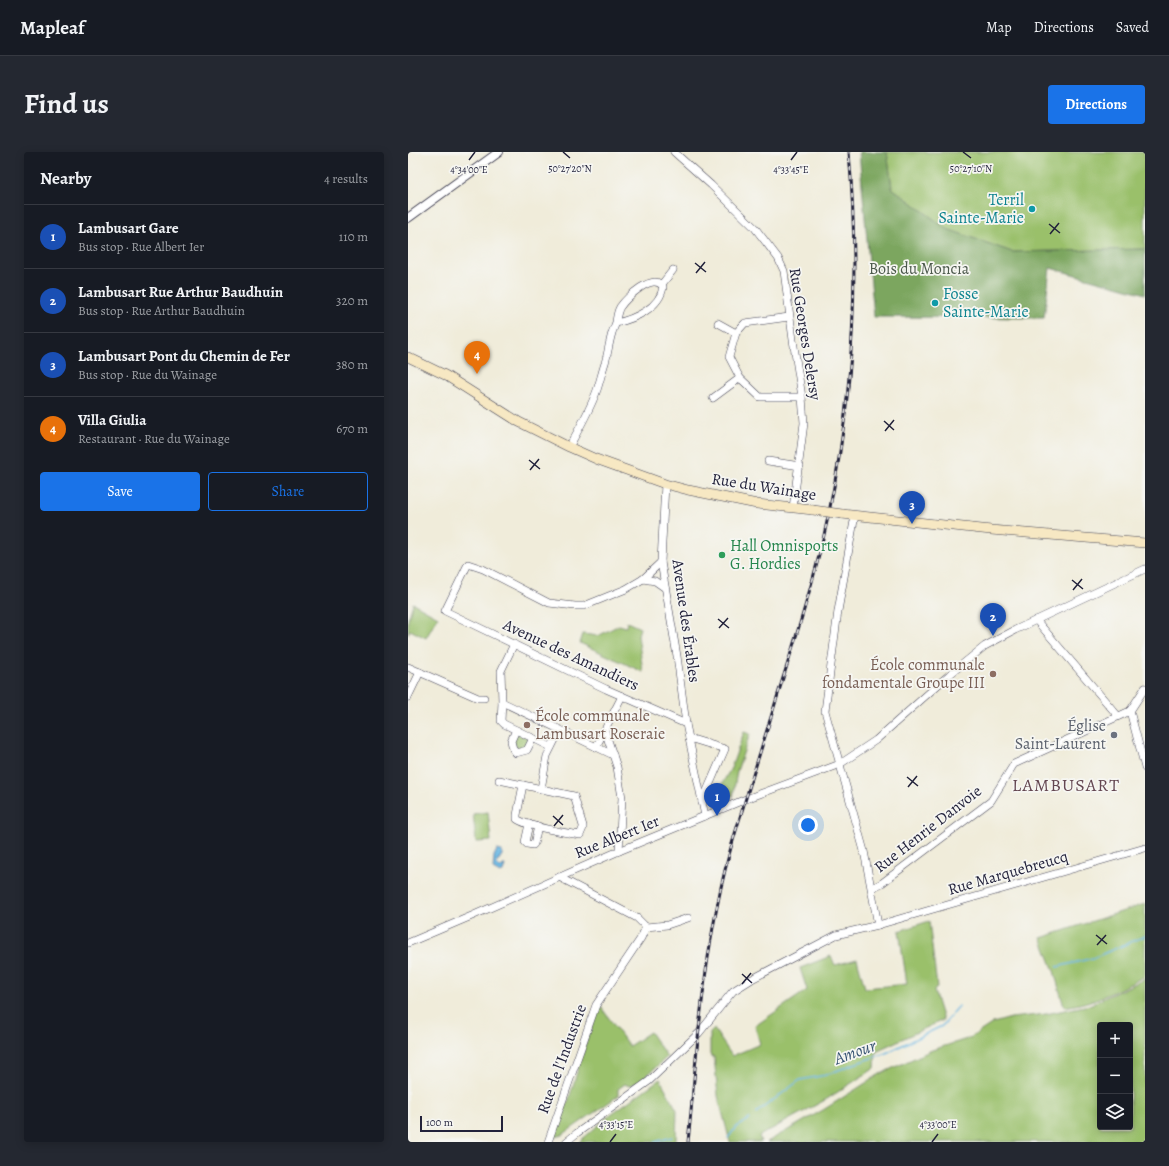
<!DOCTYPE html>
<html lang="en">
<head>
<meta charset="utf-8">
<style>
	body { margin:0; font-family:Alegreya,serif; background:#242831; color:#f1f3f6 }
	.controls { position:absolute; right:12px; bottom:12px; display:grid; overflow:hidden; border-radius:4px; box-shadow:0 2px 10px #0003 }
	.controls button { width:36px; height:36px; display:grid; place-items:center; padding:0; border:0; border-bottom:1px solid #363941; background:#171b24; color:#f1f3f6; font:20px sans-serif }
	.scale { position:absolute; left:12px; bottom:10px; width:83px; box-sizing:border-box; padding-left:4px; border:2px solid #22223b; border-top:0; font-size:11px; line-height:14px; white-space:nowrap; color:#22223b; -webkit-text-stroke:3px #f6f6f2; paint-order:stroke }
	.you { position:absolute; left:400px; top:673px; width:14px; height:14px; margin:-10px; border:3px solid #fff; border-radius:50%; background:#1a73e8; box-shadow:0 0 0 6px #1a73e833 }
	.badge { display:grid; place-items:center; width:26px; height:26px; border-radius:50%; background:#1a73e8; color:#fff; font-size:13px; font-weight:700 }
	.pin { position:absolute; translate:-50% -33px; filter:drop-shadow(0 1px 2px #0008) }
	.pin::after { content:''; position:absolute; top:21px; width:14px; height:12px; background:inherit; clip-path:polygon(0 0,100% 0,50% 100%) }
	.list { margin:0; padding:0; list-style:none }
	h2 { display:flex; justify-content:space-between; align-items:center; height:52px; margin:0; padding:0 16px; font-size:17px }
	h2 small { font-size:13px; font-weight:400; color:#9ea1a6 }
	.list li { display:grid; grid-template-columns:26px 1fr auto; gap:12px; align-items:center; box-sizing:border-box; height:64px; padding:0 16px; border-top:1px solid #363941 }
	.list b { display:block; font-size:15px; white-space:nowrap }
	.list p { margin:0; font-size:13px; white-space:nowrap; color:#9ea1a6 }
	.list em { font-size:13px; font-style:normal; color:#9ea1a6 }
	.actions { display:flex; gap:8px; padding:12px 16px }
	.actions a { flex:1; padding:9px 0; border:1px solid #1a73e8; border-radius:4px; text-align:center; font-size:14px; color:#1a73e8 }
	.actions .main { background:#1a73e8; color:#fff }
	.icon { flex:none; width:22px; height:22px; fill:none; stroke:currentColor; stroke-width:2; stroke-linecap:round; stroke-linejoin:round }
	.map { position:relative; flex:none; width:737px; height:990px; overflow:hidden; border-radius:4px }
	header { display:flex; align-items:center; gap:24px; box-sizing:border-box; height:56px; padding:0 20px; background:#171b24; border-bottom:1px solid #363941 }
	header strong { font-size:19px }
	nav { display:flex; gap:22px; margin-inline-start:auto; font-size:14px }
	.intro { display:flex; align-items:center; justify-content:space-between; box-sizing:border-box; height:96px; padding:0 24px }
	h1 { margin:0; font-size:28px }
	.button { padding:10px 18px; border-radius:4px; background:#1a73e8; color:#fff; font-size:14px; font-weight:700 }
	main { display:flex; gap:24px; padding:0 24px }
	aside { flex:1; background:#171b24; border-radius:4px; box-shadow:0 2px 10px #0003 }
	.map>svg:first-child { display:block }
	.green { fill:#9ac06b; stroke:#5e7153; fill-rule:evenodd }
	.forest { fill:#7ba65f; stroke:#4e644d }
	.water { fill:#68b6e2; stroke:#456c8e }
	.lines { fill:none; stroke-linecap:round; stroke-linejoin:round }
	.stream { stroke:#68b6e2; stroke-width:1.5 }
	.minor-casing { stroke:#414053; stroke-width:8 }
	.tertiary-casing { stroke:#414053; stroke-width:10 }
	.secondary-casing { stroke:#414053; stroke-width:10 }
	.minor { stroke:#fff; stroke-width:7 }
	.tertiary { stroke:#fff; stroke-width:8 }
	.secondary { stroke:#f7e8c3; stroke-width:9 }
	.rail-casing { stroke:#22223b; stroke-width:3 }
	.rail { stroke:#f6f6f2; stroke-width:1.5; stroke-dasharray:4.5; stroke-linecap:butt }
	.secondary-bridge-casing { stroke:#414053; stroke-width:10; stroke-linecap:butt }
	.secondary-bridge { stroke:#f7e8c3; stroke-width:9 }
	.ticks { fill:none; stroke:#22223b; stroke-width:1.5 }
	.culture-dot { fill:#0f9aa8; stroke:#f6f6f2; stroke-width:1.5 }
	.leisure-dot { fill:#2e9e5b; stroke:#f6f6f2; stroke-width:1.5 }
	.education-dot { fill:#8d6e63; stroke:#f6f6f2; stroke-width:1.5 }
	.worship-dot { fill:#6b7280; stroke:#f6f6f2; stroke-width:1.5 }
	.labels { text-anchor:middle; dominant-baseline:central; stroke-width:3.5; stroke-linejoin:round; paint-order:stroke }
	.culture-label { font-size:16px; fill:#0d838f; stroke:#f6f6f2; text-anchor:end }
	.park-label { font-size:16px; fill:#4c594c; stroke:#f6f6f2 }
	.street-label { font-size:16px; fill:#22223b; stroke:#f6f6f2 }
	.leisure-label { font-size:16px; fill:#27864d; stroke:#f6f6f2; text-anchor:start }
	.education-label { font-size:16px; fill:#785e54; stroke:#f6f6f2; text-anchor:end }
	.worship-label { font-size:16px; fill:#5b616d; stroke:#f6f6f2; text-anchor:end }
	.water-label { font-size:17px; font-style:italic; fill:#3a5675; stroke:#f6f6f2 }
	.quarter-label { font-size:18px; letter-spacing:1px; fill:#644751; stroke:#f6f6f2 }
	.ticks-label { font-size:10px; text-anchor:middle; fill:#22223b; stroke:#f6f6f2; stroke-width:3.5; stroke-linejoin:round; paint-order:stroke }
</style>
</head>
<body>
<header>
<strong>Mapleaf</strong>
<nav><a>Map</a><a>Directions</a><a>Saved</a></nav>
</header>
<div class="intro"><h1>Find us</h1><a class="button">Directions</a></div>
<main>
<aside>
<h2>Nearby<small>4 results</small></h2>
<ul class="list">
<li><span class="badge" style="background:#1a4fb4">1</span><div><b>Lambusart Gare</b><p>Bus stop · Rue Albert Ier</p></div><em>110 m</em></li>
<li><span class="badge" style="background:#1a4fb4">2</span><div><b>Lambusart Rue Arthur Baudhuin</b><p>Bus stop · Rue Arthur Baudhuin</p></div><em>320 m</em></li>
<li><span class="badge" style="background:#1a4fb4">3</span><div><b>Lambusart Pont du Chemin de Fer</b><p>Bus stop · Rue du Wainage</p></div><em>380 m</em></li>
<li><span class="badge" style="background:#e8710a">4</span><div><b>Villa Giulia</b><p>Restaurant · Rue du Wainage</p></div><em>670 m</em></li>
</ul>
<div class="actions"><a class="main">Save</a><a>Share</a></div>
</aside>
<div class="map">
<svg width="737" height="990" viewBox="0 0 737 990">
	<rect width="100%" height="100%" fill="#f6f6f2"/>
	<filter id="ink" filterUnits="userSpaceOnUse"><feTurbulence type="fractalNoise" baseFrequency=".025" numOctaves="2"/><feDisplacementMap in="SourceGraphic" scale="8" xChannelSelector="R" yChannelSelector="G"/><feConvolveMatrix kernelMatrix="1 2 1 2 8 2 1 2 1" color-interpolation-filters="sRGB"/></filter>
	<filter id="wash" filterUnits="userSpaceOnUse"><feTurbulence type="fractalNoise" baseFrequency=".012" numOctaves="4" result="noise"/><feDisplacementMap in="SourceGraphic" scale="16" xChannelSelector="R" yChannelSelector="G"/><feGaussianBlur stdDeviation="0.9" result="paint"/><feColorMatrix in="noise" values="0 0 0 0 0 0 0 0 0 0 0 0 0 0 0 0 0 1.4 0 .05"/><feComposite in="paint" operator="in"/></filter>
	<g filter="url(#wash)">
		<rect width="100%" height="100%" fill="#f0ecda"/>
		<g class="green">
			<path d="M479 0H737V97L604 100 539 77 484 36Z"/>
			<path d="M5 451 30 465 18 486 2 478 0 482V468Z"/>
			<path d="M219 470 232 476 230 483 235 520 172 491 175 482 190 484 211 473 218 475Z"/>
			<path d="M336 580 342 582 329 619 325 644 310 639 323 616Z"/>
			<path d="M109 581 122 587 118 595 110 599 105 589Z"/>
			<path d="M80 660 83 689 68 690 65 662Z"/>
			<path d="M737 752V824C711 838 686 851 656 855L646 819 633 786Z"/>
			<path d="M521 769 529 835 526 839 535 868 468 899 467 916 419 947 351 984 353 990H322L310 944 306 905 302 903V881L306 877 324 904 352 892 347 874 399 838 392 816 423 804 427 813 449 807 457 836 499 832 491 779Z"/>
			<path d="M737 827V990H359L415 958 472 922 524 898 562 886 585 871 603 866 638 862 681 853ZM692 873H722V975H692Z"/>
			<path d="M193 855 221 894 242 880 259 905 233 929 221 934 217 932 210 937V944L154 983 146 985 160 950 181 881Z"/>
			<path d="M252 927 269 958 268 990H171L203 962Z"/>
		</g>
		<path class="forest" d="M451 0H479L484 36 539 77 604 100 737 97V142L642 116 636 166 466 165Z"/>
		<path class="water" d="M89 698 94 699V703L88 712 93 716 95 713H97L95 720 92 721 85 717 86 704Z"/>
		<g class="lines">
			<g class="stream">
				<path d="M649 815 685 806 737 784"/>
				<path d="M348 961 392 928 418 923 443 913 478 901 534 874 551 854"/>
				<path d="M320 986 328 975 342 967"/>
				<path d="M247 990 264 985"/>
			</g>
		</g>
	</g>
	<g filter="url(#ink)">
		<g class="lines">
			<defs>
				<g id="minor">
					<path d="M266 0 303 33 347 76 370 106 376 119 385 188 394 245 396 271 385 356"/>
					<path d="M254 132 265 118"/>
					<path d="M381 165 337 171 328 181 321 205 332 226 352 245H394"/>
					<path d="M310 171 328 181"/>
					<path d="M305 246 332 226"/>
					<path d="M161 295C171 277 182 258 189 238 192 229 194 220 197 211 200 201 201 191 204 181 205 177 207 174 208 170 209 164 209 160 212 155 218 146 246 119 255 135 252 156 226 167 208 171"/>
					<path d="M360 309 392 314"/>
					<path d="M257 332 253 410 269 504 278 572 297 664"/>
					<path d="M447 363 430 459 417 559 456 699 470 773"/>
					<path d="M253 410 235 427 218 437 176 454H167L141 451 75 417 60 412 37 459 198 537 278 572"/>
					<path d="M235 427 247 429 257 436"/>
					<path d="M628 468 710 564"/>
					<path d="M106 492 93 519 94 550 93 569 96 572 143 595"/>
					<path d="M0 515 70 546H76"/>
					<path d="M0 545 12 520"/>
					<path d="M94 550 205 603"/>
					<path d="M722 559 737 616"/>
					<path d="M722 559 737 536"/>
					<path d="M108 578 103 589 105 597 108 601 119 598 125 586"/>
					<path d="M197 579 209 615 214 646 211 699"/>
					<path d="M281 586 317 597 294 650"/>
					<path d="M188 595 214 544"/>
					<path d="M91 628 115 633"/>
					<path d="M115 633 166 644 175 674V676L172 683C158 681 118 674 109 667V663Z"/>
					<path d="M133 637 139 604 152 578"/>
					<path d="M121 672 117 690 119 692 125 693 126 692 130 674"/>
					<path d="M151 725 229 766 238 775 259 773 280 766"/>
					<path d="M464 736 474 731 583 649 606 612 722 559"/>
					<path d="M0 791 66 763 211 699 338 647 432 612 468 588 541 523 577 494 607 478 737 417"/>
					<path d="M140 990 188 853 233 786 238 775"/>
					<path d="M158 990 169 981 241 929 291 881 325 839 344 827 428 783 470 773 737 696"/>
				</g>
				<path id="tertiary" d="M0 66 91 0"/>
				<g id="secondary">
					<path d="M0 205 37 223 111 270 161 295 188 307 257 332 280 338 349 352 405 358"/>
					<path d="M434 362 583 378 737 391"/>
				</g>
			</defs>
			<use href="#minor" class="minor-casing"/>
			<use href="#tertiary" class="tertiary-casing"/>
			<use href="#secondary" class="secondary-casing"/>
			<use href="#minor" class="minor"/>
			<use href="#tertiary" class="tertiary"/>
			<use href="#secondary" class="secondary"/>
			<defs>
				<path id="rail" d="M280 990C288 911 293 832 309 755 314 728 321 701 329 675 344 625 360 576 375 526 390 479 405 431 416 383 445 257 452 128 441 0"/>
			</defs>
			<use href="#rail" class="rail-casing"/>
			<use href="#rail" class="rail"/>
			<defs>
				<path id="secondary-bridge" d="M405 358 434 362"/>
			</defs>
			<use href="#secondary-bridge" class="secondary-bridge-casing"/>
			<use href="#secondary-bridge" class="secondary-bridge"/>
		</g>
	</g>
	<path class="ticks" d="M155 0 162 6M555 0 563 6M61 8 67 0M383 8 389 0M641 72 652 81M642 82 651 71M287 111 298 120M288 121 297 110M476 269 486 278M477 279 486 268M121 308 132 317M122 318 131 307M664 428 675 437M665 438 674 427M310 467 321 476M311 476 320 466M499 625 510 634M500 635 509 624M145 664 155 673M146 674 155 663M688 783 699 792M689 793 698 783M334 822 344 831M334 832 343 821M202 990 208 982M524 990 530 982"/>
	<g class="culture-dot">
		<circle cx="624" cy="57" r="4"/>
		<circle cx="527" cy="151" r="4"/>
	</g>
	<circle class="leisure-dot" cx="314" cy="403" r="4"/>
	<g class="education-dot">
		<circle cx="585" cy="522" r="4"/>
		<circle cx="119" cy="573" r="4"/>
	</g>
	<circle class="worship-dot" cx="706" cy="583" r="4"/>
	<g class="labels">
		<g class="culture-label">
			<text x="616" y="48">Terril<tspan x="616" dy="18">Sainte-Marie</tspan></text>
			<text x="535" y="142" text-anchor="start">Fosse<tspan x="535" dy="18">Sainte-Marie</tspan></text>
		</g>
		<g class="park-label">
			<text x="511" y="117">Bois du Moncia</text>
		</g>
		<g class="street-label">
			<text transform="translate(397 182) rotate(81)">Rue Georges Delersy</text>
			<text transform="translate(356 335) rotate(9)">Rue du Wainage</text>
			<text transform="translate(278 469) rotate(82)">Avenue des Érables</text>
			<text transform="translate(163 503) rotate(25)">Avenue des Amandiers</text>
			<text transform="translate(520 677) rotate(-38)">Rue Henrie Danvoie</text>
			<text transform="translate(209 685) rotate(-22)">Rue Albert Ier</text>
			<text transform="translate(600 721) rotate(-16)">Rue Marquebreucq</text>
			<text transform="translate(154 907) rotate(-70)">Rue de l'Industrie</text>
		</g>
		<g class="leisure-label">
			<text x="322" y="394">Hall Omnisports<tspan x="322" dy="18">G. Hordies</tspan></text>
		</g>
		<g class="education-label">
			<text x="577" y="513">École communale<tspan x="577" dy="18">fondamentale Groupe III</tspan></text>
			<text x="127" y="564" text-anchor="start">École communale<tspan x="127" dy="18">Lambusart Roseraie</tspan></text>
		</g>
		<g class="worship-label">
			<text x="698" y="574">Église<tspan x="698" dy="18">Saint-Laurent</tspan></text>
		</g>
		<g class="water-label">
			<text transform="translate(447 900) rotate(-20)">Amour</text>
		</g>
		<g class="quarter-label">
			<text x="658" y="633">LAMBUSART</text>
		</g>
	</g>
	<g class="ticks-label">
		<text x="162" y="20">50°27'20"N</text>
		<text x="563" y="20">50°27'10"N</text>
		<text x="61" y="21">4°34'00"E</text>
		<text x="383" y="21">4°33'45"E</text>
		<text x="208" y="976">4°33'15"E</text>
		<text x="530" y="976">4°33'00"E</text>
	</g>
</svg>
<div class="controls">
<button>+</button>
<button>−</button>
<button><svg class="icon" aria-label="layers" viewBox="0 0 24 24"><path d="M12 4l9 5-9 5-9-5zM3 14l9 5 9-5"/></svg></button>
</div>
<div class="scale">100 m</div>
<div class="you"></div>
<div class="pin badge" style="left:309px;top:664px;background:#1a4fb4">1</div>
<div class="pin badge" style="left:585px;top:484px;background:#1a4fb4">2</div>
<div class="pin badge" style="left:504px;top:372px;background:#1a4fb4">3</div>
<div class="pin badge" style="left:69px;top:222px;background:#e8710a">4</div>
</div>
</main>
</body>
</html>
